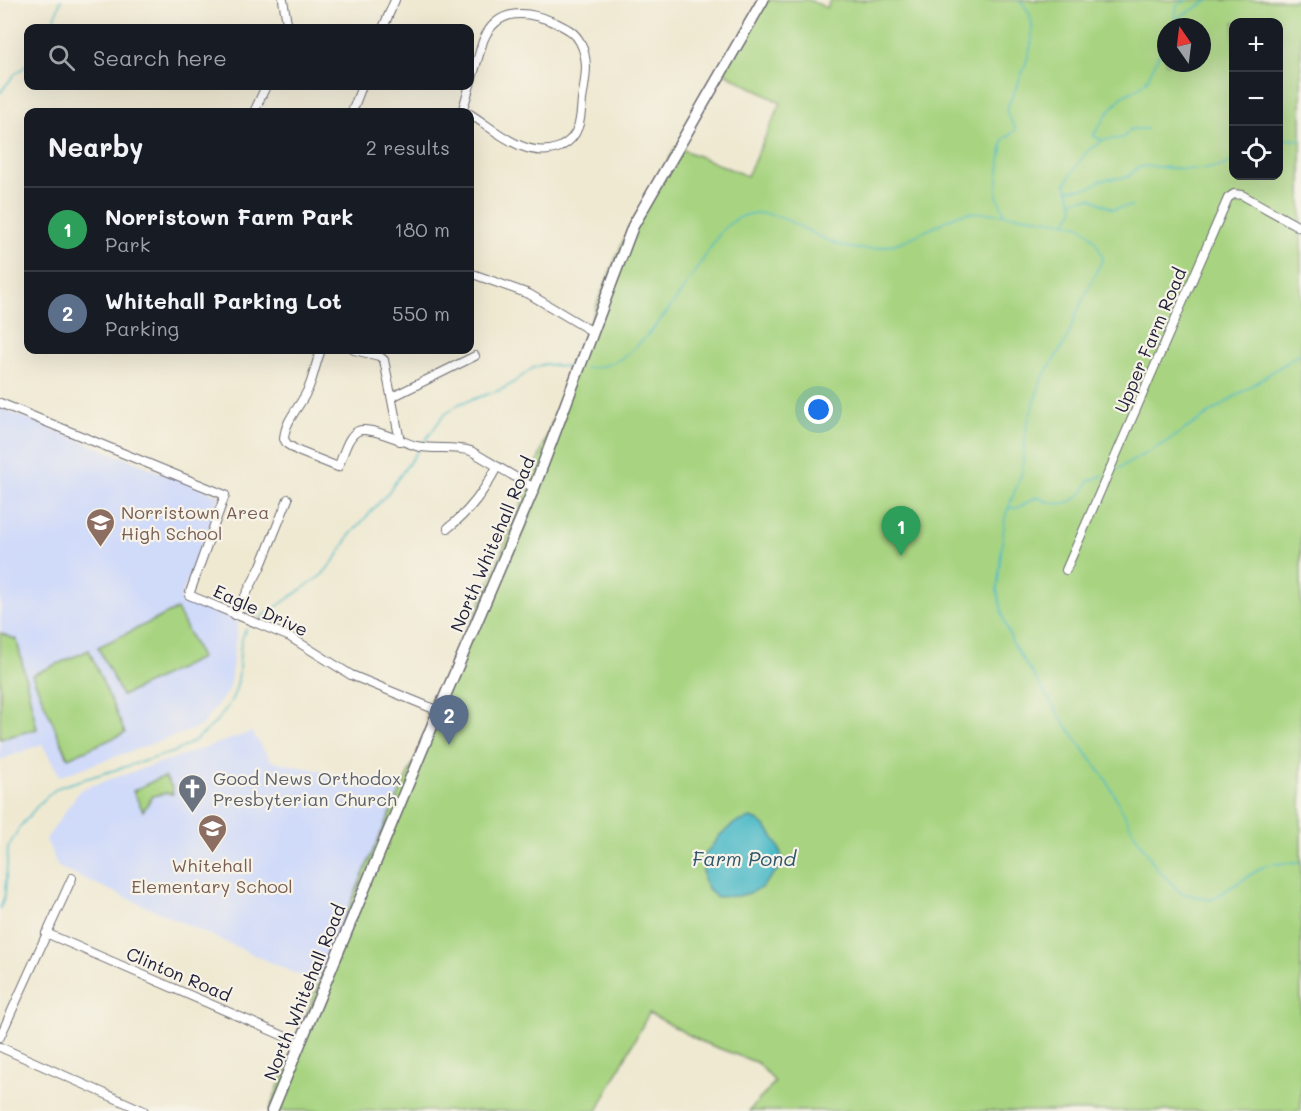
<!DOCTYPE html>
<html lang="en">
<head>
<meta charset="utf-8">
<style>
	body { margin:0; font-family:Mali,sans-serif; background:#20242c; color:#f1f3f6 }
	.controls { position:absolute; right:18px; top:18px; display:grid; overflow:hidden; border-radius:12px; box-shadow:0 6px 24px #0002 }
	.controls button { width:54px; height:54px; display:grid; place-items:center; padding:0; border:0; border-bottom:2px solid #363941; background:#171b24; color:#f1f3f6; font:30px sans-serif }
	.compass { position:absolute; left:1157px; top:18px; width:54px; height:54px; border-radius:50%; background:#171b24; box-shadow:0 6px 24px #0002; rotate:346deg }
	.you { position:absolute; left:819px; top:410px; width:21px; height:21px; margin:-15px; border:4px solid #fff; border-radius:50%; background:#1a73e8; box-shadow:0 0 0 9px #1a73e833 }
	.badge { display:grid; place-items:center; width:39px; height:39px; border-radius:50%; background:#8c9099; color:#fff; font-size:20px; font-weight:700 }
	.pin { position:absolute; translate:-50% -50px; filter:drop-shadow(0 2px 3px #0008) }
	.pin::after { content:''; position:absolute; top:32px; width:21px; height:18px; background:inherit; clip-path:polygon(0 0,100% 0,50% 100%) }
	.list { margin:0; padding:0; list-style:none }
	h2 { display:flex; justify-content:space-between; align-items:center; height:78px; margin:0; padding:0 24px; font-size:26px }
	h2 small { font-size:20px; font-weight:400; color:#9ea1a6 }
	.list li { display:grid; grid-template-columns:39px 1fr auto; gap:18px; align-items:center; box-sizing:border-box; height:84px; padding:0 24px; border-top:2px solid #363941 }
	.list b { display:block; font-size:22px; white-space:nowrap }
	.list p { margin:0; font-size:20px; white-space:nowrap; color:#9ea1a6 }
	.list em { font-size:20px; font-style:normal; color:#9ea1a6 }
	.icon { flex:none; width:33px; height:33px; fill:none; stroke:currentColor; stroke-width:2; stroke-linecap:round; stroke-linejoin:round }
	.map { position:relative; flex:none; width:1301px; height:1111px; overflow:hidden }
	.search { position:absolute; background:#171b24; box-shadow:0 6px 24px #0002; left:24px; top:24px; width:450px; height:66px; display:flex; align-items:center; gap:15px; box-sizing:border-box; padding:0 21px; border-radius:12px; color:#9ea1a6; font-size:22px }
	.panel { position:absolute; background:#171b24; box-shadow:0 6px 24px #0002; left:24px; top:108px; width:450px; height:246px; border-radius:12px }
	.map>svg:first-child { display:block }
	.built { fill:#d0daf9 }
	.green { fill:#a8d481; stroke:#657b5e; stroke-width:1.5; fill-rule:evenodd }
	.water { fill:#4dbac7; stroke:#386e81; stroke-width:1.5 }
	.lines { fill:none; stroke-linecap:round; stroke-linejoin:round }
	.stream { stroke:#4dbac7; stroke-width:1.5 }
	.street-casing { stroke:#6a6870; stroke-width:10 }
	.secondary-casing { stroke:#6a6870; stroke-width:13 }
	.street { stroke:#fff; stroke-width:8 }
	.secondary { stroke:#fff; stroke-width:10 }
	.labels { text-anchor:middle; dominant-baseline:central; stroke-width:4.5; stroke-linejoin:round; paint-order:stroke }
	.street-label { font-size:18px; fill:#22223b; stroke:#f7f3e8 }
	.education-label { font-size:18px; fill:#785e54; stroke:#f7f3e8; text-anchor:start }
	.worship-label { font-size:18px; fill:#5b616d; stroke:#f7f3e8; text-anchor:start }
	.water-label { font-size:20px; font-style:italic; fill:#31576c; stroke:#f7f3e8 }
</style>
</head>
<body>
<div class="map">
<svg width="1301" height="1111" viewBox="0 0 1301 1111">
	<rect width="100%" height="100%" fill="#f7f3e8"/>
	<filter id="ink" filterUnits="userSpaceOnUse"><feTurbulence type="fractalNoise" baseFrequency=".0167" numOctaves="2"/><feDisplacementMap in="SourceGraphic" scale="12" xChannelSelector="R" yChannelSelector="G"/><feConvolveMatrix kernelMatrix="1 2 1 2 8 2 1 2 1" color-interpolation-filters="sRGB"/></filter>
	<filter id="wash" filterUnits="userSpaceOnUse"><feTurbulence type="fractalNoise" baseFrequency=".008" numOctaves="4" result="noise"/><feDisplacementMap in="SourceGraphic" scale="24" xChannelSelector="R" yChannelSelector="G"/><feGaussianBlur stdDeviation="1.35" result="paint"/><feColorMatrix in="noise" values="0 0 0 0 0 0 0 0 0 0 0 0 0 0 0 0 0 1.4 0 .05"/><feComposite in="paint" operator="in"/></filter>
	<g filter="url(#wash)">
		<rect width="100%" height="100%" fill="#efe9d2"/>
		<g class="built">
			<path d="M0 408 220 496 180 599 238 622 229 690 200 727 60 776 42 744 0 760Z"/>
			<path d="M252 732 271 761 401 787 317 983 58 867 46 839 81 789Z"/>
		</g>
		<g class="green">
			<path d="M765 0H809L827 8 830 0H1301V1111H749L775 1082 758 1063 702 1042 649 1013 597 1111H269L336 938 374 849 426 735 523 500 598 301 625 237 676 147 747 176 781 103 719 70ZM1234 22H1278V176H1234ZM1166 27H1202V63H1166Z"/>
			<path d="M177 609 201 658 122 696 98 647Z"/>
			<path d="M0 633 17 640 37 729 0 739Z"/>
			<path d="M89 650 125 733 68 758 32 675Z"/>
			<path d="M165 777 172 787 173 794 166 793 153 796 143 811 133 791 157 779Z"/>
		</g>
		<path class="water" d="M751 818C768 822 782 848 783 864L761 888 750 893 738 896 716 897 708 889 703 880V857L721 834 735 823Z"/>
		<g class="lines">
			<g class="stream">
				<path d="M1175 17 1177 5 1187 0"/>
				<path d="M1171 27 1175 19 1210 0"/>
				<path d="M51 28 61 0"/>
				<path d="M0 93 14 75 28 64"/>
				<path d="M1278 139 1301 140"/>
				<path d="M1103 140 1123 138 1131 129H1147"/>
				<path d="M1070 190 1091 187 1101 180 1128 177 1137 168 1147 166C1169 167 1217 176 1234 159"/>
				<path d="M1073 200 1091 198 1112 209 1132 206"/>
				<path d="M1005 214 997 197V187L1003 140 1016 130 1006 111C1016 86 1040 43 1030 16 1029 10 1023 5 1020 0"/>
				<path d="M1067 221 1074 208 1066 183C1073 172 1080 158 1090 149 1095 145 1099 146 1102 140L1093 136 1107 114 1123 96 1137 89 1147 80 1166 40"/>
				<path d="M585 368C599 368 614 364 625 356 664 325 693 274 720 233 764 182 809 245 858 249 886 251 911 238 936 226 945 221 955 215 965 213 980 211 1073 220 1083 228 1093 235 1099 247 1103 258L1077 312 1067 339 1042 378 1032 409 1026 427 1022 472 1005 517 997 590 1004 621 1013 644 1065 724 1107 781 1134 833 1157 869 1181 893 1211 900 1266 865 1295 862 1301 863"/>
				<path d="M422 445 443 416 459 404 500 390 510 385 533 368 545 364 575 368"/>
				<path d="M1114 471 1166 442 1301 353"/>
				<path d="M1008 508H1017L1037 497C1060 509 1078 505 1089 481L1104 475"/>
				<path d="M259 619 322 575 337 557 350 535 387 494 419 449"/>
				<path d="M0 909 5 895 8 848 19 828 40 803 57 788 65 785 174 752C202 740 233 711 238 680 241 662 237 646 246 629"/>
			</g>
		</g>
	</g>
	<g filter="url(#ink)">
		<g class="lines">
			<defs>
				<g id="street">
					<path d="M283 0 288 28"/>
					<path d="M383 28 395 0"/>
					<path d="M254 112 266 86"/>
					<path d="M352 112 362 86"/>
					<path d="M462 112 483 41C497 7 527 10 556 23 566 28 574 31 580 42 590 61 585 80 582 100 581 109 581 119 578 127 575 136 568 143 560 147 527 161 495 130 470 114"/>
					<path d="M470 273 529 294 593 332"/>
					<path d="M321 350C316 362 314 375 309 387 302 405 285 419 284 439L287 444 298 451 338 467C343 457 347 436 358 431 370 426 403 442 416 446 434 450 453 446 471 451L534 488"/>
					<path d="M354 350 379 356 384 360 400 441"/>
					<path d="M392 397 475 356"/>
					<path d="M0 403 225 495 189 595 290 637 351 675 439 711"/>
					<path d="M448 528C470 511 484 491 497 467"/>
					<path d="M1066 570 1228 198 1234 194 1242 195 1301 228"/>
					<path d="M235 615 260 568 288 499"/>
					<path d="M46 933 300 1043"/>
					<path d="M0 1037 72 878"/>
					<path d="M0 1047 144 1111"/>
				</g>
				<path id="secondary" d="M272 1111 433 724 534 488 633 226 763 0"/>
			</defs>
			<use href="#street" class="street-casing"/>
			<use href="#secondary" class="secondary-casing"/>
			<use href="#street" class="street"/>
			<use href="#secondary" class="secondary"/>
		</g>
	</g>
	<defs>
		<symbol id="school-pin" viewBox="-11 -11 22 30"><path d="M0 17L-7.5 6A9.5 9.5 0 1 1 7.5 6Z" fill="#8d6e63" stroke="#f7f3e8"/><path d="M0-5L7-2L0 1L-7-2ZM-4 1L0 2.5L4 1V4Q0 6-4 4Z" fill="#fff"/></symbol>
		<symbol id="church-pin" viewBox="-11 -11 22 30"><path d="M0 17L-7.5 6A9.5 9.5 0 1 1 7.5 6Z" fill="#6b7280" stroke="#f7f3e8"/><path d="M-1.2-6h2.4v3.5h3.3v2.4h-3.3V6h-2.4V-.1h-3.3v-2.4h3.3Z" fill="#fff"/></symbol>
	</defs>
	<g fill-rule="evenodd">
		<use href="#school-pin" x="84" y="506" width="33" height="45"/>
		<use href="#church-pin" x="176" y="772" width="33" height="45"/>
		<use href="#school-pin" x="196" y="812" width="33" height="45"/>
	</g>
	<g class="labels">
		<g class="street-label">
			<text transform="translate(1150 340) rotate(-67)">Upper Farm Road</text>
			<text transform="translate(492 544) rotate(-67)">North Whitehall Road</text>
			<text transform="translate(261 610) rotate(24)">Eagle Drive</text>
			<text transform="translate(179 974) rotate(23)">Clinton Road</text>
			<text transform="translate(304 992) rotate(-68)">North Whitehall Road</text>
		</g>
		<g class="education-label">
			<text x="121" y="512">Norristown Area<tspan x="121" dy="21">High School</tspan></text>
			<text x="212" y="865" text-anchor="middle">Whitehall<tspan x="212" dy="21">Elementary School</tspan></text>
		</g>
		<g class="worship-label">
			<text x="213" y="778">Good News Orthodox<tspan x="213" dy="21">Presbyterian Church</tspan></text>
		</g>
		<g class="water-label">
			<text x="744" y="858">Farm Pond</text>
		</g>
	</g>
</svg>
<div class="controls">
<button>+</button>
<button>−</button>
<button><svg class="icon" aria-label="locate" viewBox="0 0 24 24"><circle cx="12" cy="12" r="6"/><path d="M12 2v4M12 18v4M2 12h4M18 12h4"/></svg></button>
</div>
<svg class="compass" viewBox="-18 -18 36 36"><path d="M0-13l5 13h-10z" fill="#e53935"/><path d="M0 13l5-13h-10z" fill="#9ea1a6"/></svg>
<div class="you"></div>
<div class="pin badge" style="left:901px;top:556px;background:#2e9e5b">1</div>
<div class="pin badge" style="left:449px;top:745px;background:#5c6f8a">2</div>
<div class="search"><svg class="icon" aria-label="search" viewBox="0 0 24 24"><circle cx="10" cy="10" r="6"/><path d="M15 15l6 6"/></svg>Search here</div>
<section class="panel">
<h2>Nearby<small>2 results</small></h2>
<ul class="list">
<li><span class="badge" style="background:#2e9e5b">1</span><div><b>Norristown Farm Park</b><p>Park</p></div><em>180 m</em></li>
<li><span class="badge" style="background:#5c6f8a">2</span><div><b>Whitehall Parking Lot</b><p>Parking</p></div><em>550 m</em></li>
</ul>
</section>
</div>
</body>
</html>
